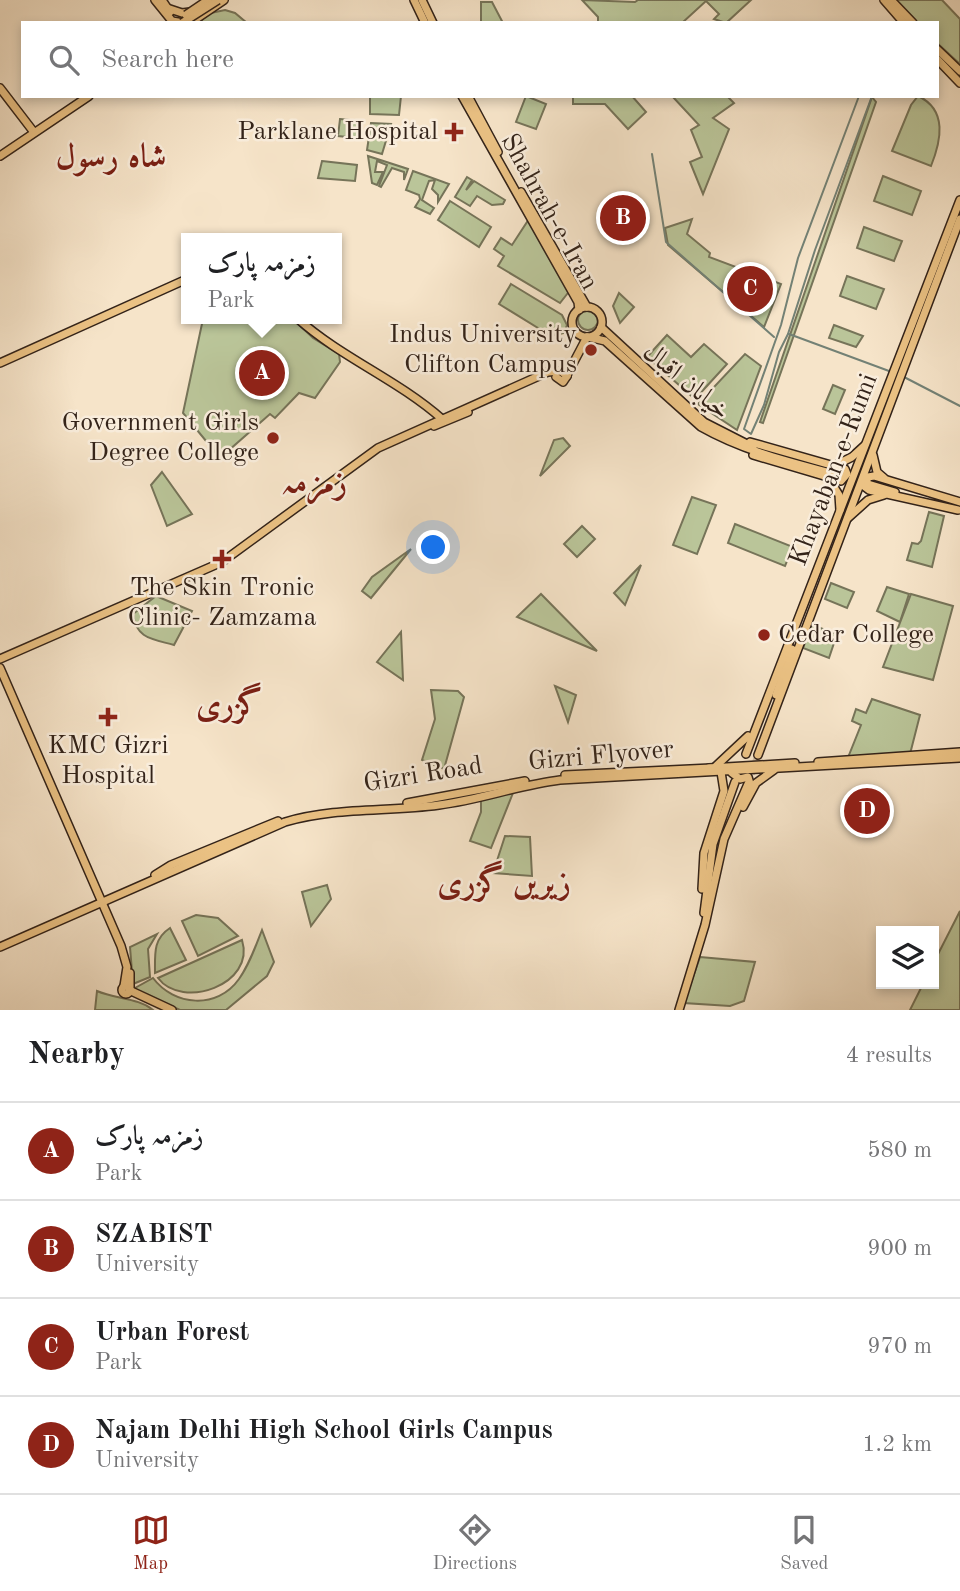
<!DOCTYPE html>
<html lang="en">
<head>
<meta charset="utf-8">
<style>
	body { margin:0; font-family:"Old Standard TT",Amiri,serif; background:#f6f6f6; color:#202124 }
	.controls { position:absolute; right:21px; bottom:21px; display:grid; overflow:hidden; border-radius:0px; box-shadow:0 4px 10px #0003 }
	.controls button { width:63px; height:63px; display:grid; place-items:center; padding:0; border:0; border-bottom:2px solid #e0e0e0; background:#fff; color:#202124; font:35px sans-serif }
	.you { position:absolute; left:434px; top:548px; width:24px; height:24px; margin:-18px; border:5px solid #fff; border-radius:50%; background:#1a73e8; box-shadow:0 0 0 10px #1a73e833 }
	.badge { display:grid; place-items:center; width:46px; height:46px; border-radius:50%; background:#8f2418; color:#fff; font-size:23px; font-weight:700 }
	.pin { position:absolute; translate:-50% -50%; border:4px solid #fff; box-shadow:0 2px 7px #0006 }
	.popup { position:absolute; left:181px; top:233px; width:161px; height:91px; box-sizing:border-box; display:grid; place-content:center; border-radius:0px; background:#fff; filter:drop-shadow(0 2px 5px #0005); font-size:23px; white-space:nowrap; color:#757577 }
	.popup b { font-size:26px; color:#202124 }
	.popup::after { content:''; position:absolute; left:50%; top:100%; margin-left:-14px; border:14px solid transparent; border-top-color:#fff }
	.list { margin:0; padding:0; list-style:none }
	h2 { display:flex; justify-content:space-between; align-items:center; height:91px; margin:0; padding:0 28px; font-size:30px }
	h2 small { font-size:23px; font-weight:400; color:#757577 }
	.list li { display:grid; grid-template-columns:46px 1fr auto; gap:21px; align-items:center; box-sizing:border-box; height:98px; padding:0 28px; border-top:2px solid #e0e0e0 }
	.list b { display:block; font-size:26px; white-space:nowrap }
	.list p { margin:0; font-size:23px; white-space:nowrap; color:#757577 }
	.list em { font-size:23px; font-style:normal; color:#757577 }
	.icon { flex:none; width:38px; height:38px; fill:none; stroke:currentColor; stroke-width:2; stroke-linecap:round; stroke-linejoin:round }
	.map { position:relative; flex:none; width:960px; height:1010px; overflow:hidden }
	.search { position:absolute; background:#fff; box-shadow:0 4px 10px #0003; left:21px; right:21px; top:21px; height:77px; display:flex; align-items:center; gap:18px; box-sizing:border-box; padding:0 24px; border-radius:0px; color:#757577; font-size:26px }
	.sheet { height:483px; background:#fff }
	nav { display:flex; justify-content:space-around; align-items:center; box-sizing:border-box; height:98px; border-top:2px solid #e0e0e0; background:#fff; font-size:19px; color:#757577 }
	nav a { display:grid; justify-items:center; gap:4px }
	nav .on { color:#8f2418 }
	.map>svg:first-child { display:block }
	.green { fill:#bac599; stroke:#767459; stroke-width:2 }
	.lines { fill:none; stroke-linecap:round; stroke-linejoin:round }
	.stream { stroke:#738175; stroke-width:2 }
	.major-tunnel { stroke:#cfbda6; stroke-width:7; stroke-dasharray:7 3.5; stroke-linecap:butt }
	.major-casing { stroke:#332319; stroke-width:10 }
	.major { stroke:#ebc284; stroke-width:7 }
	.major-bridge-casing { stroke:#332319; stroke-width:10; stroke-linecap:butt }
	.major-bridge { stroke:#ebc284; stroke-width:7 }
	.poi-dot { fill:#8f2418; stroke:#f9eddc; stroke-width:2.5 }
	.labels { text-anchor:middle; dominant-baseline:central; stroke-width:5; stroke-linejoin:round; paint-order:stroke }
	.poi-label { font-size:26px; fill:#332319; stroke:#f9eddc; text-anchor:end }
	.street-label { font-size:26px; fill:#332319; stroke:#f9eddc }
	.district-label { font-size:33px; font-weight:bold; fill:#7a1f14; stroke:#f9eddc }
</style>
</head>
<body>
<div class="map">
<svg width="960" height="1010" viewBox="0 0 960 1010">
	<rect width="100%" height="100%" fill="#f6e4c9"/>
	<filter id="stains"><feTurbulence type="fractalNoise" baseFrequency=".00286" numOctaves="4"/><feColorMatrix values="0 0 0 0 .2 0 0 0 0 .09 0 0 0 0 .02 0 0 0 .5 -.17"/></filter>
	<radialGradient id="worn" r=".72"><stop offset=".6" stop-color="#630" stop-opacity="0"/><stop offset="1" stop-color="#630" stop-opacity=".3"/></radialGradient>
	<g class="green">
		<path d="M582 0 635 2 638 0H751L726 23 714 19 719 14 706 1 682 23H598V17Z"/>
		<path d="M896 0H942L960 19V64L937 43V23H917Z"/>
		<path d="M481 2H492L503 23H481Z"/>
		<path d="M225 10 235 13 247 23H200L206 14Z"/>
		<path d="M370 96H401L399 115 370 114Z"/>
		<path d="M526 96 546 104 536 129 516 122Z"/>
		<path d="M573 96H632L646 112 628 129 605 104H573Z"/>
		<path d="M672 96H727L734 103 713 118 729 129 703 194 690 162 702 157 691 130 699 125Z"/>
		<path d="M918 96C948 110 941 141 931 166L892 151 911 105Z"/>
		<path d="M872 97 876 102 763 423 760 422Z"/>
		<path d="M340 119 359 121 357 138 338 136Z"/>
		<path d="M371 123 391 124 382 154 367 150Z"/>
		<path d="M368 156 408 169 404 180V172L392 168 381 187 379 186 387 165 377 161 375 172H383L377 185 372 183Z"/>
		<path d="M322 161 357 165 355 181 318 178Z"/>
		<path d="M413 171 449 184 438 202V195L432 189 435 180 429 181 422 200 434 208 430 214 415 207 420 199 419 195 406 190Z"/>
		<path d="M883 176 921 191 912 215 874 201Z"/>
		<path d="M467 177 472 180 466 190 474 181 505 200 503 204 492 205 477 196 470 206 455 197Z"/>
		<path d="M450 201 491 227 479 247 438 220Z"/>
		<path d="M529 219 571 289 560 303 498 266 504 256 494 249 501 238 512 245Z"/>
		<path d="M692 219 687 234 710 253 709 257 781 284 764 327 668 245 665 228Z"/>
		<path d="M864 227 902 241 894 261 857 248Z"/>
		<path d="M847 276 884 289 876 309 840 296Z"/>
		<path d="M511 284 562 315 567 325 564 333 551 336 499 304Z"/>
		<path d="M619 293 634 307 620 323 613 306Z"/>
		<circle cx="588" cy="320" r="10"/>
		<path d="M203 319H293L313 338 339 354 340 362 315 398 299 393 275 418 270 414 220 458 183 413Z"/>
		<path d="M834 325 863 336 856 347 829 338Z"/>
		<path d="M667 335 691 357 704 344 727 364 695 399 647 357Z"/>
		<path d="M745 354 761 366 737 430 698 404Z"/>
		<path d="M833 385 845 390 835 414 823 409Z"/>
		<path d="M563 438 570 446 540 476 554 440Z"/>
		<path d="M162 472 192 514 167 526 151 485Z"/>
		<path d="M692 497 716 505 697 554 673 545Z"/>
		<path d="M929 512 944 516 932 567 907 560 912 543 918 544 921 541Z"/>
		<path d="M735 524 793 547 785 566 728 543Z"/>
		<path d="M582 526 595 539 577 557 564 544Z"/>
		<path d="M411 549 371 598 362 591 372 577Z"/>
		<path d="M641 565 625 605 614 593Z"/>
		<path d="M831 583 854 592 847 608 825 599Z"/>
		<path d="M887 587 909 594 900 622 877 611Z"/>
		<path d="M541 594 597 651 517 617Z"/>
		<path d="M911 594 953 606 933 680 883 667Z"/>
		<path d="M156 596 192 611 174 645C153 639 136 639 133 614Z"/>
		<path d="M812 625 837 634 829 658 803 648Z"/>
		<path d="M401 632 403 680 377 662Z"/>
		<path d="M555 686 576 695 568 722Z"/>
		<path d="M431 690 458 691 464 697 444 769 422 760 435 719Z"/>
		<path d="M872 699 920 715 910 754 847 760 861 725 852 721 856 709 866 713Z"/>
		<path d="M513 793 491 848 470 841 481 812V799Z"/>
		<path d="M505 836 530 837 532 876 493 873Z"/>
		<path d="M327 885 331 899 311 926 302 892Z"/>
		<path d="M960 911V1010H910L923 984H934V962Z"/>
		<path d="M196 915 218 918 238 936 198 956 182 921Z"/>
		<path d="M170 928 186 960 155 973C155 954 153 939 170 928Z"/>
		<path d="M262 930 274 962 267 976 226 1010H180L137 991 135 988 153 978C174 1006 217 1010 239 979 249 965 255 948 262 930Z"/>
		<path d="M157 934 148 949 150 977 133 984 130 947Z"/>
		<path d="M242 940C256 985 182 1010 158 978Z"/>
		<path d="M700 957 755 962 744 1001 730 1006 684 1003Z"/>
		<path d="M97 991C115 999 139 998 153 1010H95Z"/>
	</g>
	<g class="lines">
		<g class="stream">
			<path d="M859 96 798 258 781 325 744 429 751 434 764 405 779 352 788 334 815 250 872 96"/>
			<path d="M652 154 666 242 774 337"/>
			<path d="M789 334 889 371"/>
			<path d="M904 377 960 406"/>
		</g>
		<path class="major-tunnel" d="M748 784 758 755"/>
		<defs>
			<g id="major">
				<path d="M155 0 172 21 184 23"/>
				<path d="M162 0 170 12"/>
				<path d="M414 0 425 23"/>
				<path d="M422 0 433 23"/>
				<path d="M884 0 904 23"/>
				<path d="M891 0 913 23"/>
				<path d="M167 8 182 13 190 12"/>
				<path d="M190 23 224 0"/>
				<path d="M937 49 960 71"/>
				<path d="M937 59 960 83"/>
				<path d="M0 88 33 131"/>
				<path d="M462 96 578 302 579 310"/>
				<path d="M468 96 498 152"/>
				<path d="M0 156 89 96"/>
				<path d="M521 192 587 307"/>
				<circle cx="587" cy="322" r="15"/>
				<path d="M298 319C342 358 398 380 442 419"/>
				<path d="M601 327 704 422 753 447"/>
				<path d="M588 337 605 341 701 427C745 452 794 463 842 476"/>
				<path d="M0 363 187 279"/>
				<path d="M567 375 587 337"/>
				<path d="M556 377 563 382 567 376"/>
				<path d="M434 426 468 412"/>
				<path d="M750 442 845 469 847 474 841 481 753 455"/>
				<path d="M873 455 877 472 884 478"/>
				<path d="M834 466 852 457 864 446"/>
				<path d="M829 479 839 495 840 510"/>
				<path d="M868 484 895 492"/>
				<path d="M958 510 869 490 865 487 868 477 874 476 960 502"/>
				<path d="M848 518 868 500 884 495"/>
				<path d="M0 659 222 562 378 448 548 372 561 371 567 376"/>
				<path d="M0 668 121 946 127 967 124 986"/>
				<path d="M776 695 792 649 786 653"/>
				<path d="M746 754 960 200"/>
				<path d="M758 755 960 219"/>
				<path d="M818 762 960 752"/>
				<path d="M715 767 748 736"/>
				<path d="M709 768 795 763"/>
				<path d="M732 773 740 779 748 777 751 787"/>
				<path d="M565 775 711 768"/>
				<path d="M407 803 525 781"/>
				<path d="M743 807 756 783 774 770"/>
				<path d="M155 875 171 865 278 821"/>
				<path d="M702 889 704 853 724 791 721 772"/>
				<path d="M704 913 713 844 735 782"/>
				<path d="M0 947 285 822C336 807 387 812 439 805 480 800 519 785 560 780L960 758"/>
				<circle cx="126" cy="990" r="4"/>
				<path d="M130 989V973"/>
				<path d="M129 990 172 1010"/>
				<path d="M679 1010 705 925 724 839 748 784"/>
			</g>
		</defs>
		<use href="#major" class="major-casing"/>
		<use href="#major" class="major"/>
		<defs>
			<g id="major-bridge">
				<path d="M186 15 208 0"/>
				<path d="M182 23 218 0"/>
			</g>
		</defs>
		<use href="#major-bridge" class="major-bridge-casing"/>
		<use href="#major-bridge" class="major-bridge"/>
	</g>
	<g class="poi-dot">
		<path d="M450.5 121.5h7v7h7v7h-7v7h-7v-7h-7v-7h7z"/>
		<circle cx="591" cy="350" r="7"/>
		<circle cx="273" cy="438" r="7"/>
		<path d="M218.5 548.5h7v7h7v7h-7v7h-7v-7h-7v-7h7z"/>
		<circle cx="764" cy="635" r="7"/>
		<path d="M104.5 706.5h7v7h7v7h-7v7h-7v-7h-7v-7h7z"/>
	</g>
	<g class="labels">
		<g class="poi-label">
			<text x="438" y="132">Parklane Hospital</text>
			<text x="577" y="335">Indus University<tspan x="577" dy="30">Clifton Campus</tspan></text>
			<text x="259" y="423">Government Girls<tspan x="259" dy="30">Degree College</tspan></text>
			<text x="222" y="588" text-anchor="middle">The Skin Tronic<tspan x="222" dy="30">Clinic- Zamzama</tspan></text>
			<text x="778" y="635" text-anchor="start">Cedar College</text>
			<text x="108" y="746" text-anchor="middle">KMC Gizri<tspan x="108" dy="30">Hospital</tspan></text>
		</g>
		<g class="street-label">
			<text transform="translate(549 212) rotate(61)">Shahrah-e-Iran</text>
			<text transform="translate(686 382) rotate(40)">خیابان اقبال</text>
			<text transform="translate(834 470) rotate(-69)">Khayaban-e-Rumi</text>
			<text transform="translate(601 756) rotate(-5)">Gizri Flyover</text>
			<text transform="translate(423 775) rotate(-9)">Gizri Road</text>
		</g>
		<g class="district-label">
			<text x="111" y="158">شاہ رسول</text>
			<text x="314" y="484">زمزمہ</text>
			<text x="229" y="706">گزری</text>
			<text x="504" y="884">زیریں گزری</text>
		</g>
	</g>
	<rect width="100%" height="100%" filter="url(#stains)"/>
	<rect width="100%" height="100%" fill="url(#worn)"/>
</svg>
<div class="controls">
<button><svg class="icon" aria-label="layers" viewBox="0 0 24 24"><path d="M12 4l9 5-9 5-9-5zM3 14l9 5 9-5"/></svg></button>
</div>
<div class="you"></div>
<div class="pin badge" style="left:262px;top:373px">A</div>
<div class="popup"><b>زمزمہ پارک</b>Park</div>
<div class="pin badge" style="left:623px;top:218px">B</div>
<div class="pin badge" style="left:750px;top:289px">C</div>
<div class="pin badge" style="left:867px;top:811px">D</div>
<div class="search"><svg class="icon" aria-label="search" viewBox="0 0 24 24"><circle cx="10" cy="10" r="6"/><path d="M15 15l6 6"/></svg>Search here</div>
</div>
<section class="sheet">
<h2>Nearby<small>4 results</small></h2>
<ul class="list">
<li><span class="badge">A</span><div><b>زمزمہ پارک</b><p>Park</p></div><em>580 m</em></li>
<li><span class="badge">B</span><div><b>SZABIST</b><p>University</p></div><em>900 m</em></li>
<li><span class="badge">C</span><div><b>Urban Forest</b><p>Park</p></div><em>970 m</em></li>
<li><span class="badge">D</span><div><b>Najam Delhi High School Girls Campus</b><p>University</p></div><em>1.2 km</em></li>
</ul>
</section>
<nav>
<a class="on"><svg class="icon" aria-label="map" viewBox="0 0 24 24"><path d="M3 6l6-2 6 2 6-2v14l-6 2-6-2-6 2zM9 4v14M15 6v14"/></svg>Map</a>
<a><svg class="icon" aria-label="directions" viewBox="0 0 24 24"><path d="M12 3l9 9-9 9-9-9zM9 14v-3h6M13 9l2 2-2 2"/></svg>Directions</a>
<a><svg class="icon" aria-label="saved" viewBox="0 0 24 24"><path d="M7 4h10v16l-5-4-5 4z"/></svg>Saved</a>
</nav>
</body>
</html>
